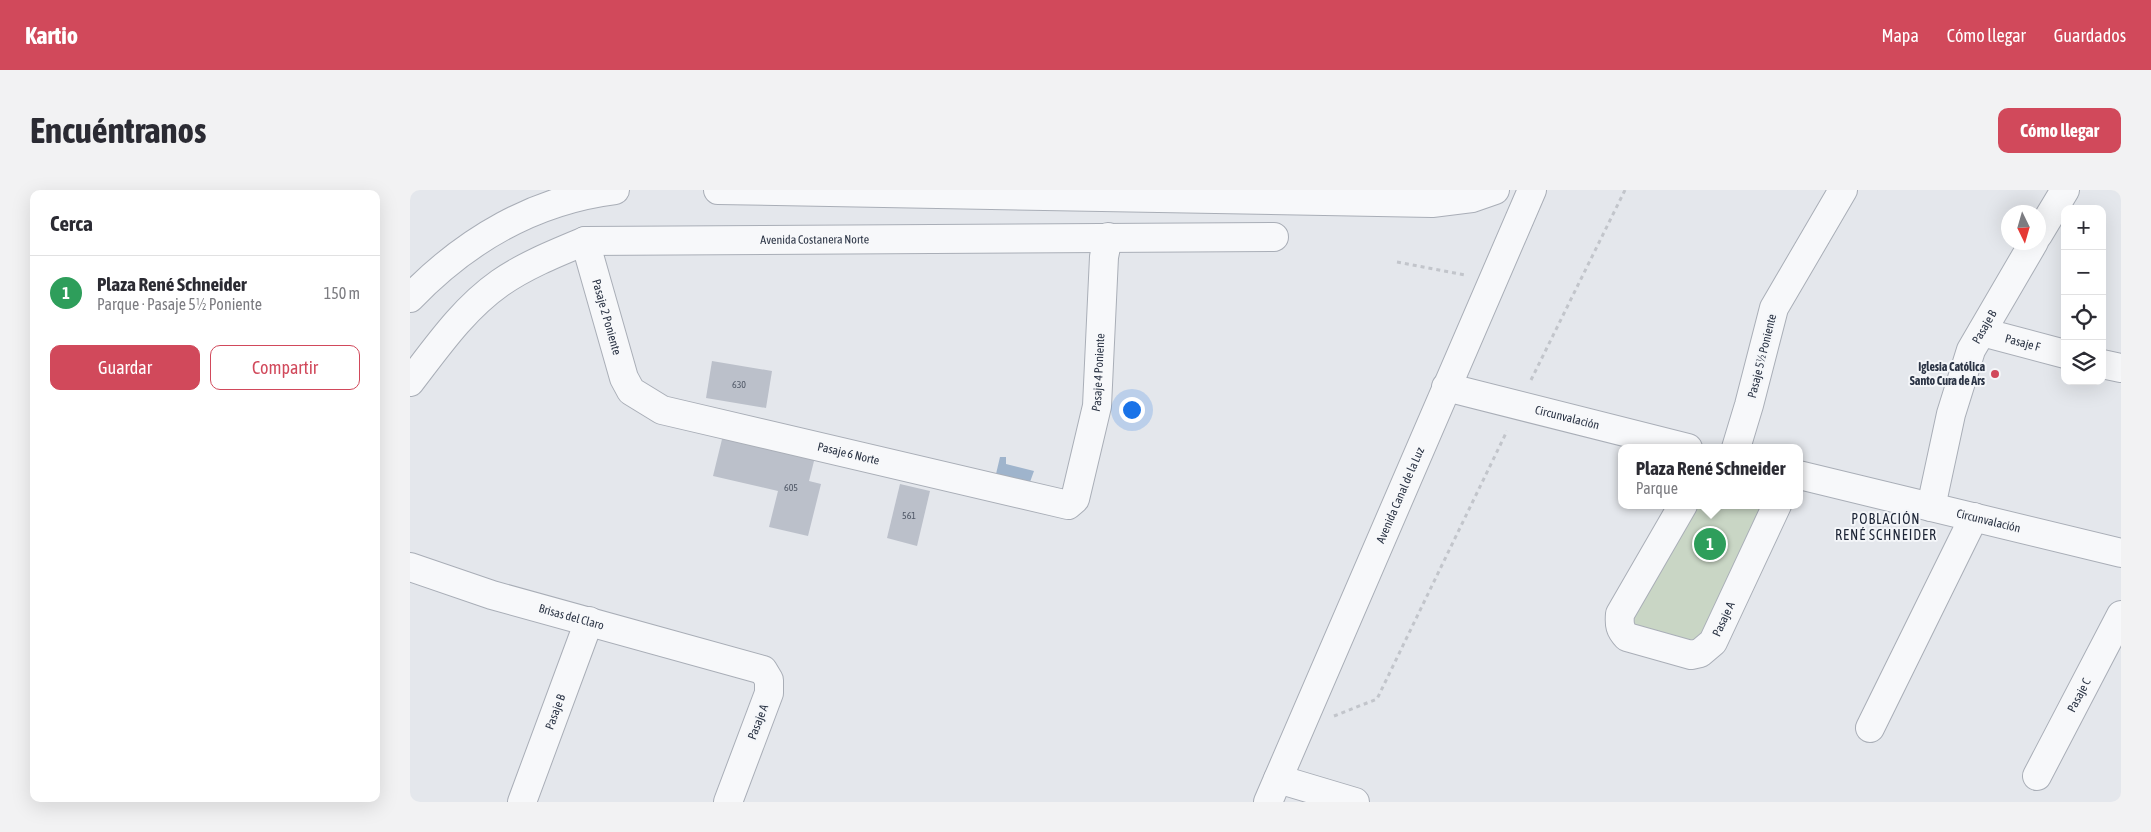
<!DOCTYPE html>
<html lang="es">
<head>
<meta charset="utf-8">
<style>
	body { margin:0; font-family:"Asap Condensed",sans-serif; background:#f2f2f3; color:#2b2b33 }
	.controls { position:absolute; right:15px; top:15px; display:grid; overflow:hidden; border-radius:10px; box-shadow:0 5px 20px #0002 }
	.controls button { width:45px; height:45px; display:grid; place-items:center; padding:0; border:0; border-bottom:1px solid #e1e1e2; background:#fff; color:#2b2b33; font:25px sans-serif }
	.compass { position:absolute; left:1591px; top:15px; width:45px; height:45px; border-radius:50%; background:#fff; box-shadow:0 5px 20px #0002; rotate:175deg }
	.you { position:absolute; left:721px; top:219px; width:18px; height:18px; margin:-12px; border:4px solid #fff; border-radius:50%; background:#1a73e8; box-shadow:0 0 0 8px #1a73e833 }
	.badge { display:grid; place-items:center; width:32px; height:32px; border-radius:50%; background:#d1495b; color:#fff; font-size:16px; font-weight:700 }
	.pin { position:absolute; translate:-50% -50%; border:2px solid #fff; box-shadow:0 1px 5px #0006 }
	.popup { position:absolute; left:1208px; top:254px; width:185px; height:65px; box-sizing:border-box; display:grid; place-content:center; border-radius:10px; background:#fff; filter:drop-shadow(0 1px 4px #0005); font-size:16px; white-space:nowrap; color:#7c7c81 }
	.popup b { font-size:19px; color:#2b2b33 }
	.popup::after { content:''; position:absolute; left:50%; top:100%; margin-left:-10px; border:10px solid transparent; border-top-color:#fff }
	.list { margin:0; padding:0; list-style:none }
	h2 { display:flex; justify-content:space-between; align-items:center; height:65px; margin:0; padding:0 20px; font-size:21px }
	h2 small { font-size:16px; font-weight:400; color:#7c7c81 }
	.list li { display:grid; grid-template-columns:32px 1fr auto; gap:15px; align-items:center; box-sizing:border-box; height:75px; padding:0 20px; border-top:1px solid #e1e1e2 }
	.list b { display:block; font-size:19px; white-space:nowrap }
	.list p { margin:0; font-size:16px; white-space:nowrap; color:#7c7c81 }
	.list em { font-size:16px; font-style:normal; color:#7c7c81 }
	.actions { display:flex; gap:10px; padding:15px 20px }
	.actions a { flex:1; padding:11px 0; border:1px solid #d1495b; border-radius:10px; text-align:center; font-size:18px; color:#d1495b }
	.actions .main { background:#d1495b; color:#fff }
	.icon { flex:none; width:28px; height:28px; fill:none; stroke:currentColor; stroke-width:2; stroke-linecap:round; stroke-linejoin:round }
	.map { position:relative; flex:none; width:1711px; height:612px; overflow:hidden; border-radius:10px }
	header { display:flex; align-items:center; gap:30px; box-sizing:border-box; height:70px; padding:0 25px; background:#d1495b; color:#fff }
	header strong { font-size:24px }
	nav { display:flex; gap:28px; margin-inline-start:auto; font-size:18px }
	.intro { display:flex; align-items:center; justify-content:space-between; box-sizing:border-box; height:120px; padding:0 30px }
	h1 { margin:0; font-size:35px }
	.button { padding:12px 22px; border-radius:10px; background:#d1495b; color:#fff; font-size:18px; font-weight:700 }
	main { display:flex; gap:30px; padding:0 30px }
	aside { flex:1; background:#fff; border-radius:10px; box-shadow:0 5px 20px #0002 }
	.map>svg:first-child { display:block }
	.green { fill:#c9d6c5 }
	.water { fill:#9fb4cc }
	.building { fill:#bbc0ca }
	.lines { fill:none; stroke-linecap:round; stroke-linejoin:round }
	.minor-casing { stroke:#a9aeb7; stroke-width:30 }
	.path { stroke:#c2c5cb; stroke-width:3; stroke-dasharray:4 4; stroke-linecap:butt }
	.minor { stroke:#f7f8fa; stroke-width:28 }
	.poi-dot { fill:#d1495b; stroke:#f4f6f9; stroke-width:2 }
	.labels { text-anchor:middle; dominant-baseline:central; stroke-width:4; stroke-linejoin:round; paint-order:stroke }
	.number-label { font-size:10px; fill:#4f5766 }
	.street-label { font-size:12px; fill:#2b3445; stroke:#f4f6f9 }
	.poi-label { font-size:12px; font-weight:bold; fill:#2b3445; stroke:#f4f6f9; text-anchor:end }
	.neighbourhood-label { font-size:14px; letter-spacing:1px; fill:#1d2536; stroke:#f4f6f9 }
</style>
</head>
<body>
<header>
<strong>Kartio</strong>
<nav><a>Mapa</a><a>Cómo llegar</a><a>Guardados</a></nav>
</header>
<div class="intro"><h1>Encuéntranos</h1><a class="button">Cómo llegar</a></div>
<main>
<aside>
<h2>Cerca<small></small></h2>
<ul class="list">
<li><span class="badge" style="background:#2e9e5b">1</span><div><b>Plaza René Schneider</b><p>Parque · Pasaje 5½ Poniente</p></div><em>150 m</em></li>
</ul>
<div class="actions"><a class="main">Guardar</a><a>Compartir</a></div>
</aside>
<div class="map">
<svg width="1711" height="612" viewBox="0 0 1711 612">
	<rect width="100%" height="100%" fill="#e4e7ec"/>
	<path class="green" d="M1273 315H1367L1303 452 1226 451 1210 424Z"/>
	<path class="water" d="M590 267H596V274L624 281 620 292 586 284Z"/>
	<g class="building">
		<path d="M302 171 362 181 356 218 296 208Z"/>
		<path d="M314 241 406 263 399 291 411 294 398 346 359 337 368 301 303 286Z"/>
		<path d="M490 294 520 301 507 356 477 348Z"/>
	</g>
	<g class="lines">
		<defs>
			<g id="minor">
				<path d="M308 0 1022 13 1062 8 1085 0"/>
				<path d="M1628 45 1655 0"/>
				<path id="s1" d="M175 51 214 188 221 201 252 220 658 315 665 309 687 216 694 67 698 47"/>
				<path d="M0 108C56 50 125 10 205 0"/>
				<path id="s2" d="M1572 142 1655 164"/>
				<path d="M1692 174 1711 178"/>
				<path id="s3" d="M0 192C27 157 53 119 90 93 116 75 146 63 175 51L864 47"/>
				<path id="s4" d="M1036 197 1278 258"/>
				<path d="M1326 258 1339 215 1364 118 1433 0"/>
				<path id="s5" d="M1389 285 1711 363"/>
				<path id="s6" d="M1273 315 1210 424C1209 435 1210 440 1217 447L1281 465 1290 463 1303 452 1367 315"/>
				<path id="s7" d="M1521 317 1541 224 1561 160 1624 52"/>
				<path id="s8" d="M0 377 82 405 353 480 359 490V503L318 612"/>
				<path d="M1460 538 1564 327"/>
				<path id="s9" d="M1627 586 1711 425"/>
				<path d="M868 589 945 612"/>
				<path id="s10" d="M112 612 179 431"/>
				<path id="s11" d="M858 612 1122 0"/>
			</g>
		</defs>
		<use href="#minor" class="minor-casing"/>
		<g class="path">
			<path d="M987 72 1055 85"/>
			<path d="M1121 190 1215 0"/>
			<path d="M924 526 967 509 1097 241"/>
		</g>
		<use href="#minor" class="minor"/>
	</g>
	<circle class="poi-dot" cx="1585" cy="184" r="5"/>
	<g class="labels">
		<g class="number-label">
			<text x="329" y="194">630</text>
			<text x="381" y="297">605</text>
			<text x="499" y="325">561</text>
		</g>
		<g class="street-label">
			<text stroke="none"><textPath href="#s3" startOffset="459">Avenida Costanera Norte</textPath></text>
			<text stroke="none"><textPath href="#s1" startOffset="79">Pasaje 2 Poniente</textPath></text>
			<text stroke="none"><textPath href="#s7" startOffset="189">Pasaje B</textPath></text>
			<text stroke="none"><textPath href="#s2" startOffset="42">Pasaje F</textPath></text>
			<text transform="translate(1352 166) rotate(-76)">Pasaje 5½ Poniente</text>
			<text stroke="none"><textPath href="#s1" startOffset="749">Pasaje 4 Poniente</textPath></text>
			<text stroke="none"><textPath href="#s4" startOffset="125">Circunvalación</textPath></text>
			<text stroke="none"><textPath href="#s1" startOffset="385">Pasaje 6 Norte</textPath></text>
			<text stroke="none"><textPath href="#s11" startOffset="334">Avenida Canal de la Luz</textPath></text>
			<text stroke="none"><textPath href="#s5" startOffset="195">Circunvalación</textPath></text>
			<text stroke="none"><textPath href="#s8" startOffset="169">Brisas del Claro</textPath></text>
			<text stroke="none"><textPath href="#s6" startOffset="269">Pasaje A</textPath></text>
			<text stroke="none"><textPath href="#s9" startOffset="91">Pasaje C</textPath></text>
			<text stroke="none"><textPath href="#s10" startOffset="96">Pasaje B</textPath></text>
			<text transform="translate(348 532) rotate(-69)">Pasaje A</text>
		</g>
		<g class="poi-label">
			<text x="1575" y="177">Iglesia Católica<tspan x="1575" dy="14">Santo Cura de Ars</tspan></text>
		</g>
		<g class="neighbourhood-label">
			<text x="1476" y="329">POBLACIÓN<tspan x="1476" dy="16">RENÉ SCHNEIDER</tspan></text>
		</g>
	</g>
</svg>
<div class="controls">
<button>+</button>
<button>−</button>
<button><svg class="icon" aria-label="locate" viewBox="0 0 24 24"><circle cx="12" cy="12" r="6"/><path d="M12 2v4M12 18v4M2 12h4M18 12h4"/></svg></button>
<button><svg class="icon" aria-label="layers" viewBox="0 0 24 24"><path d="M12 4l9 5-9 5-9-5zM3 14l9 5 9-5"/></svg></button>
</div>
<svg class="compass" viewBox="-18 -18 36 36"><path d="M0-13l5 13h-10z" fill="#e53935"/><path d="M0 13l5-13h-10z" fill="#7c7c81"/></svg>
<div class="you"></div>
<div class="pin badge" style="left:1300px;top:354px;background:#2e9e5b">1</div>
<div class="popup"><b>Plaza René Schneider</b>Parque</div>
</div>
</main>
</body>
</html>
